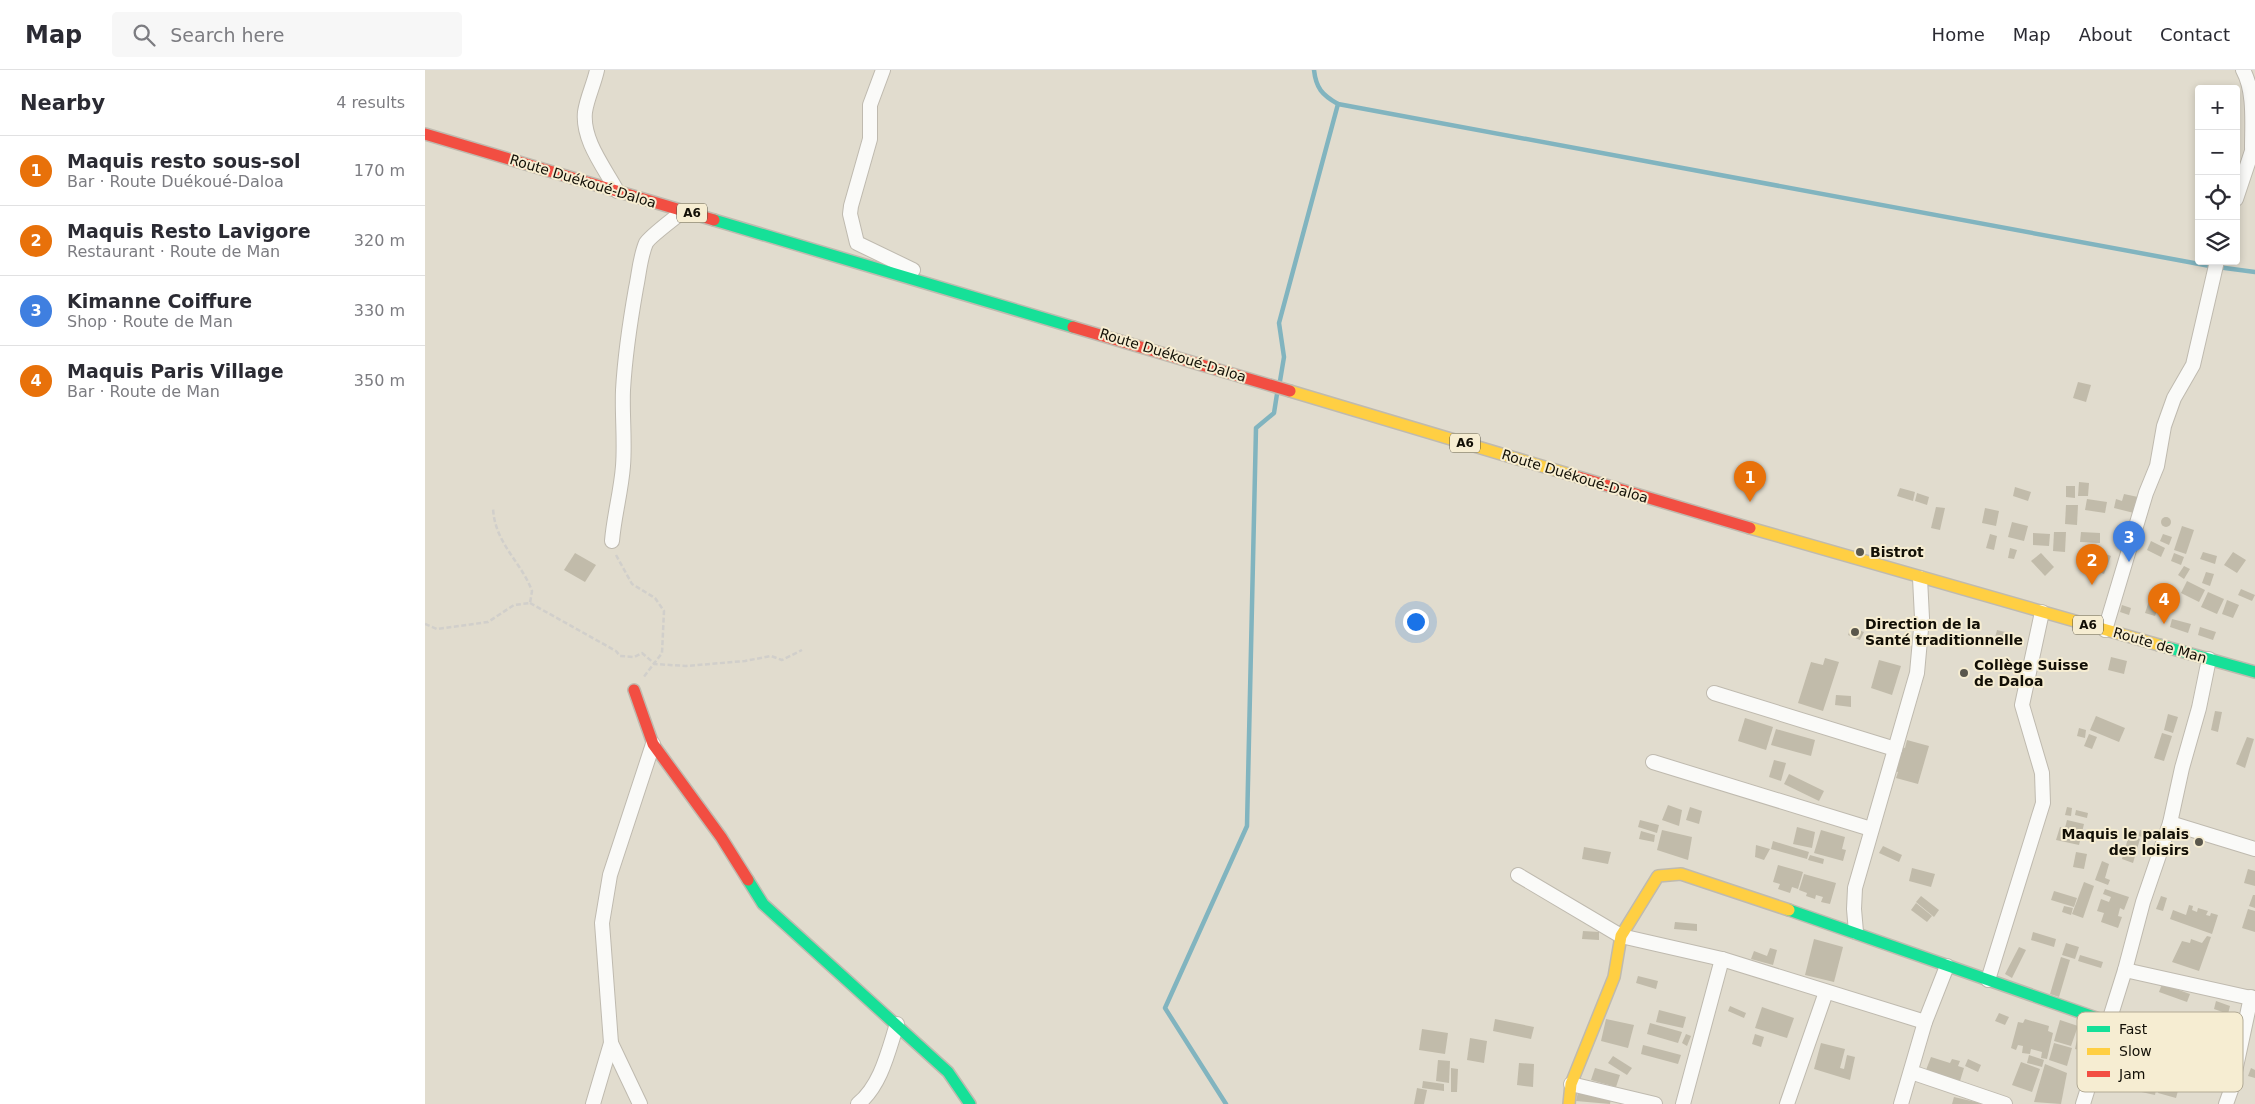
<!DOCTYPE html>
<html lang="en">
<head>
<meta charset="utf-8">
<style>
	body { margin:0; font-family:"DejaVu Sans",sans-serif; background:#f7f7f7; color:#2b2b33 }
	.controls { position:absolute; right:15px; top:15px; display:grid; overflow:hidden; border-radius:5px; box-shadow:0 2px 8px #0003 }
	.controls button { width:45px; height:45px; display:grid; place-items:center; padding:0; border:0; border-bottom:1px solid #e1e1e2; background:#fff; color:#2b2b33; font:25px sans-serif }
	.you { position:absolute; left:990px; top:551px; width:18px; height:18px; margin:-12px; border:4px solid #fff; border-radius:50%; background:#1a73e8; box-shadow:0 0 0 8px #1a73e833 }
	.badge { display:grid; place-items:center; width:32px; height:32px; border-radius:50%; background:#ea580c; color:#fff; font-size:16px; font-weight:700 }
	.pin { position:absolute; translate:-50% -41px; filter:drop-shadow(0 1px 2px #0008) }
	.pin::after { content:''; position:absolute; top:26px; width:18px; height:15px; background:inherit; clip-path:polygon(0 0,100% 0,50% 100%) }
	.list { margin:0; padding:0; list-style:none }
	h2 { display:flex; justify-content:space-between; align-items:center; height:65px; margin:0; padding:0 20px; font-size:21px }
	h2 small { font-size:16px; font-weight:400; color:#7c7c81 }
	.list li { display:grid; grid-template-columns:32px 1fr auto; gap:15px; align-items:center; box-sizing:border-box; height:70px; padding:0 20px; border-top:1px solid #e1e1e2 }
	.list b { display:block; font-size:19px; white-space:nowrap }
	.list p { margin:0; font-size:16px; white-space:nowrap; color:#7c7c81 }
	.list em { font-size:16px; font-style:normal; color:#7c7c81 }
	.icon { flex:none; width:28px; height:28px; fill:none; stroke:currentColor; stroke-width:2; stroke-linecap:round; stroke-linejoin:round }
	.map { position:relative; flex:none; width:1830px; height:1034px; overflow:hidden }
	header { display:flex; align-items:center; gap:30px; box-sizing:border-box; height:70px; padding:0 25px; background:#fff; border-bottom:1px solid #e1e1e2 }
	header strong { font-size:24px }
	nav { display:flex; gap:28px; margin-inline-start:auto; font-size:18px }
	.search { width:350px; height:45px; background:#f7f7f7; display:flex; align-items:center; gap:12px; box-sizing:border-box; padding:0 18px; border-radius:5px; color:#7c7c81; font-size:19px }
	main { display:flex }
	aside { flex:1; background:#fff }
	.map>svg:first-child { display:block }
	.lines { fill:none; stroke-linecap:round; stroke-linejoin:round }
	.stream { stroke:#81b4bf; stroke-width:4.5 }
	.building { fill:#c1bbaa }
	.street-casing { stroke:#bfbaaf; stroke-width:16 }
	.fast-casing { stroke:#bfbaaf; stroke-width:14 }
	.slow-casing { stroke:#bfbaaf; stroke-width:14 }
	.jam-casing { stroke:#bfbaaf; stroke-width:14 }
	.path { stroke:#d1cfcb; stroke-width:2.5; stroke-dasharray:5 2.5; stroke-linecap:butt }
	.street { stroke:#fafaf8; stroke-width:14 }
	.fast { stroke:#16e098; stroke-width:11 }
	.slow { stroke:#ffcf43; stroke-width:11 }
	.jam { stroke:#f24e42; stroke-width:11 }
	.poi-dot { fill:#5a574c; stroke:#f6edd2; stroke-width:2 }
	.labels { text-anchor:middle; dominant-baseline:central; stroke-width:4; stroke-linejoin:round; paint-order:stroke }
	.shield { fill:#f6edd2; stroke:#565243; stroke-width:1 }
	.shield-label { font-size:12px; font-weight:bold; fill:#120f06 }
	.street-label { font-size:14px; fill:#120f06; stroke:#f6edd2 }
	.poi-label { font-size:14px; font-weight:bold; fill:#120f06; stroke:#f6edd2; text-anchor:start }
	.key { fill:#f6edd2; stroke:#b2aa95; stroke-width:1 }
	.key-label { font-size:14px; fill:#120f06 }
</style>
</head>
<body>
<header>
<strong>Map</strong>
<div class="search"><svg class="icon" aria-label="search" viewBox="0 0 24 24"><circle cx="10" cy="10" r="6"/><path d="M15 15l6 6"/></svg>Search here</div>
<nav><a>Home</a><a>Map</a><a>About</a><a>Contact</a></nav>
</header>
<main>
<aside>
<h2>Nearby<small>4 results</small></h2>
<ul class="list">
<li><span class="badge" style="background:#e8710a">1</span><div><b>Maquis resto sous-sol</b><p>Bar · Route Duékoué-Daloa</p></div><em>170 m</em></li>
<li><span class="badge" style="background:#e8710a">2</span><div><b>Maquis Resto Lavigore</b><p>Restaurant · Route de Man</p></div><em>320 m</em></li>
<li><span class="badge" style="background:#3f7fe0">3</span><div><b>Kimanne Coiffure</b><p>Shop · Route de Man</p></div><em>330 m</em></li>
<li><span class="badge" style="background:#e8710a">4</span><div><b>Maquis Paris Village</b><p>Bar · Route de Man</p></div><em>350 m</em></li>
</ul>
</aside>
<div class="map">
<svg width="1830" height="1034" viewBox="0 0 1830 1034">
	<rect width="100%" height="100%" fill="#e1dcce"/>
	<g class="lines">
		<g class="stream">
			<path d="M889 0C891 18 897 25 913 34L1785 196 1830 202"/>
			<path d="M855 311 859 287 854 253 913 34"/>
			<path d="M801 1034 740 938 822 756 831 358 849 343 852 324"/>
		</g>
	</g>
	<g class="building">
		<path d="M1653 312 1666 315 1661 332 1648 328Z"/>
		<path d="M1654 412 1664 413 1663 426H1653Z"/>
		<path d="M1641 416H1650V428L1641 427Z"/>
		<path d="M1590 417 1606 422 1603 431 1588 426Z"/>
		<path d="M1475 418 1490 422 1488 431 1472 426Z"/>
		<path d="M1492 423 1504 427 1502 435 1490 431Z"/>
		<path d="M1699 424 1713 427 1709 443 1689 438 1691 429 1697 431Z"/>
		<path d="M1662 429 1682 432 1680 443 1660 440Z"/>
		<path d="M1641 435H1653L1652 455 1640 454Z"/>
		<path d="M1511 437 1520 438 1515 460 1506 458Z"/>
		<path d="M1560 438 1574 441 1571 456 1557 453Z"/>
		<circle cx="1741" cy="452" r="5"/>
		<path d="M1587 452 1603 456 1599 471 1583 467Z"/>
		<path d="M1757 456 1769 460 1761 484 1749 480Z"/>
		<path d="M1629 462H1641L1640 482 1628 481Z"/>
		<path d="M1656 462 1675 463V473L1655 472Z"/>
		<path d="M1608 463 1625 464 1624 476 1608 475Z"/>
		<path d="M1565 464 1572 466 1569 480 1561 478Z"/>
		<path d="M1738 464 1747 467 1744 475 1735 471Z"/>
		<path d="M1726 471 1740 478 1736 487 1722 480Z"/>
		<path d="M1585 478 1592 480 1589 489 1583 488Z"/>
		<path d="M1778 482 1792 486 1790 494 1775 489Z"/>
		<path d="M1808 482 1821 490 1812 503 1799 495Z"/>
		<path d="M150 483 171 495 160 512 139 500Z"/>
		<path d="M1616 483 1629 497 1620 506 1606 491Z"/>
		<path d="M1678 483 1686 486 1679 504 1671 501Z"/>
		<path d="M1749 483 1759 487 1756 495 1746 491Z"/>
		<path d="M1759 496 1765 499 1759 509 1753 505Z"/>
		<path d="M1781 502 1789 504 1785 516 1777 513Z"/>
		<path d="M1762 511 1780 520 1774 532 1756 523Z"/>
		<path d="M1816 519 1830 525 1827 531 1813 525Z"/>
		<path d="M1783 522 1799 529 1792 544 1776 537Z"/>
		<path d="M1726 525 1736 529 1730 546 1720 543Z"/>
		<path d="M1802 530 1814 535 1808 548 1797 544Z"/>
		<path d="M1697 535 1706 538 1704 545 1695 542Z"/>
		<path d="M1747 549 1766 554 1763 563 1745 557Z"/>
		<path d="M1426 557 1439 562 1435 570 1423 565Z"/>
		<path d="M1775 557 1791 562 1788 570 1773 565Z"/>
		<path d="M1572 560 1589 564 1587 572 1570 568Z"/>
		<path d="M1686 587 1702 591 1699 604 1683 600Z"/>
		<path d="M1400 588 1414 592 1398 641 1373 633 1386 592 1398 595Z"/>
		<path d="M1454 590 1476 596 1467 625 1446 618Z"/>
		<path d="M1411 625 1426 626V637L1410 635Z"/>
		<path d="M1790 641 1797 642 1793 662 1786 660Z"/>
		<path d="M1743 644 1753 647 1748 663 1739 660Z"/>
		<path d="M1671 646 1700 658 1694 672 1665 660Z"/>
		<path d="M1320 648 1348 657 1341 680 1313 671Z"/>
		<path d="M1654 658 1661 660 1660 668 1652 666Z"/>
		<path d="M1351 659 1390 670 1386 686 1346 675Z"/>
		<path d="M1737 663 1747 666 1739 691 1729 688Z"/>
		<path d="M1664 664 1672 667 1667 679 1659 676Z"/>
		<path d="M1822 667 1829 669 1820 698 1811 694Z"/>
		<path d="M1482 670 1504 676 1493 714 1471 708 1473 702 1470 701 1477 677 1480 678Z"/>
		<path d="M1349 690 1361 693 1356 711 1344 707Z"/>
		<path d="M1364 704 1399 721 1394 731 1359 714Z"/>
		<path d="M1243 735 1257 740 1254 756 1237 750Z"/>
		<path d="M1265 737 1277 741 1274 754 1261 750Z"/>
		<path d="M1642 737 1647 738 1646 746 1640 745Z"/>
		<path d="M1651 740 1663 743 1662 748 1650 745Z"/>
		<path d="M1215 750 1234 755 1232 763 1213 757Z"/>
		<path d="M1642 750 1659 754 1654 775 1631 770 1635 757 1640 758Z"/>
		<path d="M1372 757 1390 762 1387 778 1368 774Z"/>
		<path d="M1237 760 1267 767 1263 790 1232 780Z"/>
		<path d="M1396 760 1420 767 1417 779 1421 780 1418 791 1389 783Z"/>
		<path d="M1715 760 1723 762 1722 768 1713 766Z"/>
		<path d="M1216 761 1230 765 1229 772 1214 769Z"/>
		<path d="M1704 765 1715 769 1708 793 1697 789Z"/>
		<path d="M1348 771 1384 782 1382 789 1346 779Z"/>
		<path d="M1331 775 1345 779 1339 790 1330 787Z"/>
		<path d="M1458 776 1477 785 1474 792 1454 783Z"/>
		<path d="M1159 777 1186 782 1183 794 1157 789Z"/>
		<path d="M1651 782 1662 784 1659 799 1648 797Z"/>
		<path d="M1385 785 1399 789 1398 794 1383 790Z"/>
		<path d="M1677 791 1684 794 1680 808 1685 810 1683 815 1670 810Z"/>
		<path d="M1353 795 1378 802 1373 819 1367 817 1365 823 1353 819 1355 814 1348 812Z"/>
		<path d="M1487 798 1510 804 1506 817 1484 811Z"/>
		<path d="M1823 799 1830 801V816L1819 813Z"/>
		<path d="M1379 804 1411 813 1405 834 1396 832 1398 827 1391 825 1390 829 1381 826 1382 823 1374 820Z"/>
		<path d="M1659 812 1669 816 1658 848 1647 844Z"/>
		<path d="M1680 819 1704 827 1699 840 1695 838 1693 846 1697 847 1693 858 1676 852 1679 843 1672 841 1676 829 1684 832 1686 827 1678 824Z"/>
		<path d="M1629 821 1652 828 1649 837 1626 830Z"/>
		<path d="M1828 825H1830V838L1824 836Z"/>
		<path d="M1496 826 1514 840 1509 847 1491 832Z"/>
		<path d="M1736 826 1742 828 1738 841 1731 839Z"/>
		<path d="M1491 833 1507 846 1502 852 1486 840Z"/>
		<path d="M1764 835 1768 836 1767 840 1772 842 1773 838 1783 841 1781 845 1785 846 1786 843 1793 845 1787 864 1745 849 1748 840 1761 845Z"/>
		<path d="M1639 836 1648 838 1646 845 1637 842Z"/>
		<path d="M1823 839 1830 841V862L1817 858Z"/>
		<path d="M1250 852 1272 854V861L1249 859Z"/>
		<path d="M1158 861 1174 862V870L1157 869Z"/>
		<path d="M1608 862 1631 869 1629 877 1606 870Z"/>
		<path d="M1782 866 1786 867 1774 901 1747 892 1757 871 1765 873 1766 869 1777 873Z"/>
		<path d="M1389 869 1418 877 1409 912 1380 905Z"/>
		<path d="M1641 873 1654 877 1650 889 1637 885Z"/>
		<path d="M1594 877 1601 880 1587 908 1580 904Z"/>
		<path d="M1345 878 1352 880 1348 895 1326 889 1329 881 1342 886Z"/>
		<path d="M1655 885 1678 892 1676 898 1653 891Z"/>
		<path d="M1636 887 1645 890 1634 927 1625 924Z"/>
		<path d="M1213 906 1233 911 1231 919 1211 913Z"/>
		<path d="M1737 914 1765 924 1762 932 1734 922Z"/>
		<path d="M1791 931 1805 936 1803 944 1789 939Z"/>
		<path d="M1305 936 1321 943 1319 948 1303 941Z"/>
		<path d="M1337 937 1369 948 1362 968 1330 958Z"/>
		<path d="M1234 940 1261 947 1258 958 1231 952Z"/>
		<path d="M1574 943 1584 947 1580 955 1570 951Z"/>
		<path d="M1070 949 1109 957 1106 969 1068 961Z"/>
		<path d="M1181 949 1209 955 1203 978 1176 971Z"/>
		<path d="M1600 949 1624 956 1623 961 1628 963 1622 989 1616 988 1617 982 1606 979 1605 984 1597 983 1598 976 1593 975 1591 980 1586 978 1593 952 1598 953Z"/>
		<path d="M1635 950 1653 956 1646 976 1629 971Z"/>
		<path d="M1225 953 1257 962 1253 973 1222 964Z"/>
		<path d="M997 959 1023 963 1020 984 994 980Z"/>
		<path d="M1261 964 1266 966 1262 976 1257 973Z"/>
		<path d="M1330 964 1339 967 1336 977 1327 974Z"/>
		<path d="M1045 968 1062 971 1059 993 1042 990Z"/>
		<path d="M1652 970 1661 972 1658 981 1650 979Z"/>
		<path d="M1396 973 1420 979 1415 998 1419 999 1422 985 1430 987 1425 1010 1389 999Z"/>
		<path d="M1629 973 1647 978 1642 996 1624 990Z"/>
		<path d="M1218 975 1256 985 1253 994 1216 984Z"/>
		<path d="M1604 985 1619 990 1617 997 1602 993Z"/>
		<path d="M1188 986 1207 998 1202 1005 1183 993Z"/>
		<path d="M1506 987 1525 993 1527 989 1535 991 1533 996 1539 998 1535 1011 1501 1000Z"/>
		<path d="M1543 989 1556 995 1553 1002 1540 996Z"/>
		<path d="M1013 990 1025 991 1024 1013 1011 1011Z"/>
		<path d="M1596 992 1615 999 1607 1022 1587 1015Z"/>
		<path d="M1094 993 1109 994 1108 1017 1092 1015Z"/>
		<path d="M1620 994 1642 1003 1636 1034 1609 1032Z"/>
		<path d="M1026 998 1033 999 1032 1022H1026Z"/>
		<path d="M1170 998 1195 1005 1191 1017 1166 1010Z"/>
		<path d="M1826 998 1830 1000V1008L1823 1006Z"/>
		<path d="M1715 1009 1732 1014 1730 1025 1712 1021Z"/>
		<path d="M998 1011 1019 1014V1021L997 1018Z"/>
		<path d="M1736 1013 1754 1017 1751 1028 1733 1023Z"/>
		<path d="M992 1018 1002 1020 999 1034H989Z"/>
		<path d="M1153 1022 1186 1029 1185 1034 1151 1031Z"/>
		<path d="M1529 1027 1555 1033 1554 1034H1527Z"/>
	</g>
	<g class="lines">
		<defs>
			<g id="street">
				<path d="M172 0C169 14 162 28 160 42 157 70 179 97 192 121"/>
				<path d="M458 0 445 35V69L426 136 425 144 432 173 488 200"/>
				<path d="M1818 0C1830 22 1827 53 1827 78"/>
				<path d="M1811 129 1830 72"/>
				<path d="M187 471C189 446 196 422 198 396 200 371 197 345 198 320 200 285 205 252 211 218 214 204 215 187 221 173 225 166 250 148 258 141"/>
				<path d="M1680 560 1721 423 1732 396 1739 356 1749 328 1768 295 1792 191"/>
				<path d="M1289 623 1470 679"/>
				<path d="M1228 692 1446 759"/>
				<path d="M1745 753 1830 779"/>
				<path d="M1093 805 1196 866 1297 889 1500 952"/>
				<path d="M1431 862 1429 839 1430 818 1492 603 1497 548 1495 508"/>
				<path d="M1700 900 1830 929"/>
				<path d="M1563 910 1618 733 1617 703 1597 635 1617 542"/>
				<path d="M186 973 215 1034"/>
				<path d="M1486 1002 1580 1034"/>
				<path d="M1146 1014 1230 1034"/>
				<path d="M168 1034 186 973 177 853 185 805 228 674"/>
				<path d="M433 1034C456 1015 463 982 472 954"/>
				<path d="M1258 1034 1297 889"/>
				<path d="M1362 1034 1401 922"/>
				<path d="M1476 1034 1500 952 1522 896"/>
				<path d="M1658 1034 1700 900 1718 832 1745 753 1757 698 1774 638 1784 589"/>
				<path d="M1801 1034 1806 1020 1826 927"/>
			</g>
			<g id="fast">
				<path d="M289 150 648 257"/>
				<path d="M1734 575 1830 602"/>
				<path d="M323 810 338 834 523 1002 545 1034"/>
				<path d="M1364 840 1683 952"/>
			</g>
			<g id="slow">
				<path d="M865 321 1150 406"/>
				<path d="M1325 458 1734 575"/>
				<path d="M1144 1034 1146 1014 1189 907 1196 866 1233 806 1256 804 1364 840"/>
			</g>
			<g id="jam">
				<path d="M0 64 289 150"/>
				<path d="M648 257 865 321"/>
				<path d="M1150 406 1325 458"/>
				<path d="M209 620 228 674 296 767 323 810"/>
			</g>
		</defs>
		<use href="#street" class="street-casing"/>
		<use href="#fast" class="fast-casing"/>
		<use href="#slow" class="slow-casing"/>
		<use href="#jam" class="jam-casing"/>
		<g class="path">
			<path d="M191 485 207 514 230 528 239 541 237 583 218 608"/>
			<path d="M105 533 191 581 195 586 209 587 217 583 230 594 261 596 320 591 346 586 357 590 377 580"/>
			<path d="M0 554 12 559 63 552 89 535 105 533 107 521C96 491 69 473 68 437"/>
		</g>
		<use href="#street" class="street"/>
		<use href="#fast" class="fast"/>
		<use href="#slow" class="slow"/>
		<use href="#jam" class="jam"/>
	</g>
	<g class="poi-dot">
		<circle cx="1435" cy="482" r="5"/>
		<circle cx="1430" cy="562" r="5"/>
		<circle cx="1539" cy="603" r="5"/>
		<circle cx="1774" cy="772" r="5"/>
	</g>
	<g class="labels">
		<g class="shield">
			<rect x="252" y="133.5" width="30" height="19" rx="4"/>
			<rect x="1025" y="363.5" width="30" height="19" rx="4"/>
			<rect x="1648" y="545.5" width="30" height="19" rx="4"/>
		</g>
		<g class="shield-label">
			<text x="267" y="143">A6</text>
			<text x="1040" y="373">A6</text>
			<text x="1663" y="555">A6</text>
		</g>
		<g class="street-label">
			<text transform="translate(158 111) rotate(17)">Route Duékoué-Daloa</text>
			<text transform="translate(748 285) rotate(17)">Route Duékoué-Daloa</text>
			<text transform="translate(1150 406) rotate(17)">Route Duékoué-Daloa</text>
			<text transform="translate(1735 575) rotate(16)">Route de Man</text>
		</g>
		<g class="poi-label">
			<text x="1445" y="482">Bistrot</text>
			<text x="1440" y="554">Direction de la<tspan x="1440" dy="16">Santé traditionnelle</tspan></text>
			<text x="1549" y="595">Collège Suisse<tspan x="1549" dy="16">de Daloa</tspan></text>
			<text x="1764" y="764" text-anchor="end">Maquis le palais<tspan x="1764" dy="16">des loisirs</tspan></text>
		</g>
	</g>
	<rect x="1652" y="942" width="166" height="80" rx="8" class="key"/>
	<rect x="1662" y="956" width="23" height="6" fill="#16e098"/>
	<rect x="1662" y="978" width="23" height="7" fill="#ffcf43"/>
	<rect x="1662" y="1001" width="23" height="6" fill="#f24e42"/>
	<g class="key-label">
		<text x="1694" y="964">Fast</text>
		<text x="1694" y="986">Slow</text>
		<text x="1694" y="1009">Jam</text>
	</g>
</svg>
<div class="controls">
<button>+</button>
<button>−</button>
<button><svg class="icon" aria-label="locate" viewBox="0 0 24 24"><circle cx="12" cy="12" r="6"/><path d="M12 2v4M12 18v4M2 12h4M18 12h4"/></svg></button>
<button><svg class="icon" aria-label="layers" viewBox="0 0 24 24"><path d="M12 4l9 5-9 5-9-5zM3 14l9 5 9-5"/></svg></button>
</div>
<div class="you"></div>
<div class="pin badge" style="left:1325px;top:432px;background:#e8710a">1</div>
<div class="pin badge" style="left:1667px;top:515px;background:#e8710a">2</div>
<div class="pin badge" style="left:1704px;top:492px;background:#3f7fe0">3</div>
<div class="pin badge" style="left:1739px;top:554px;background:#e8710a">4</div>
</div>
</main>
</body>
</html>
